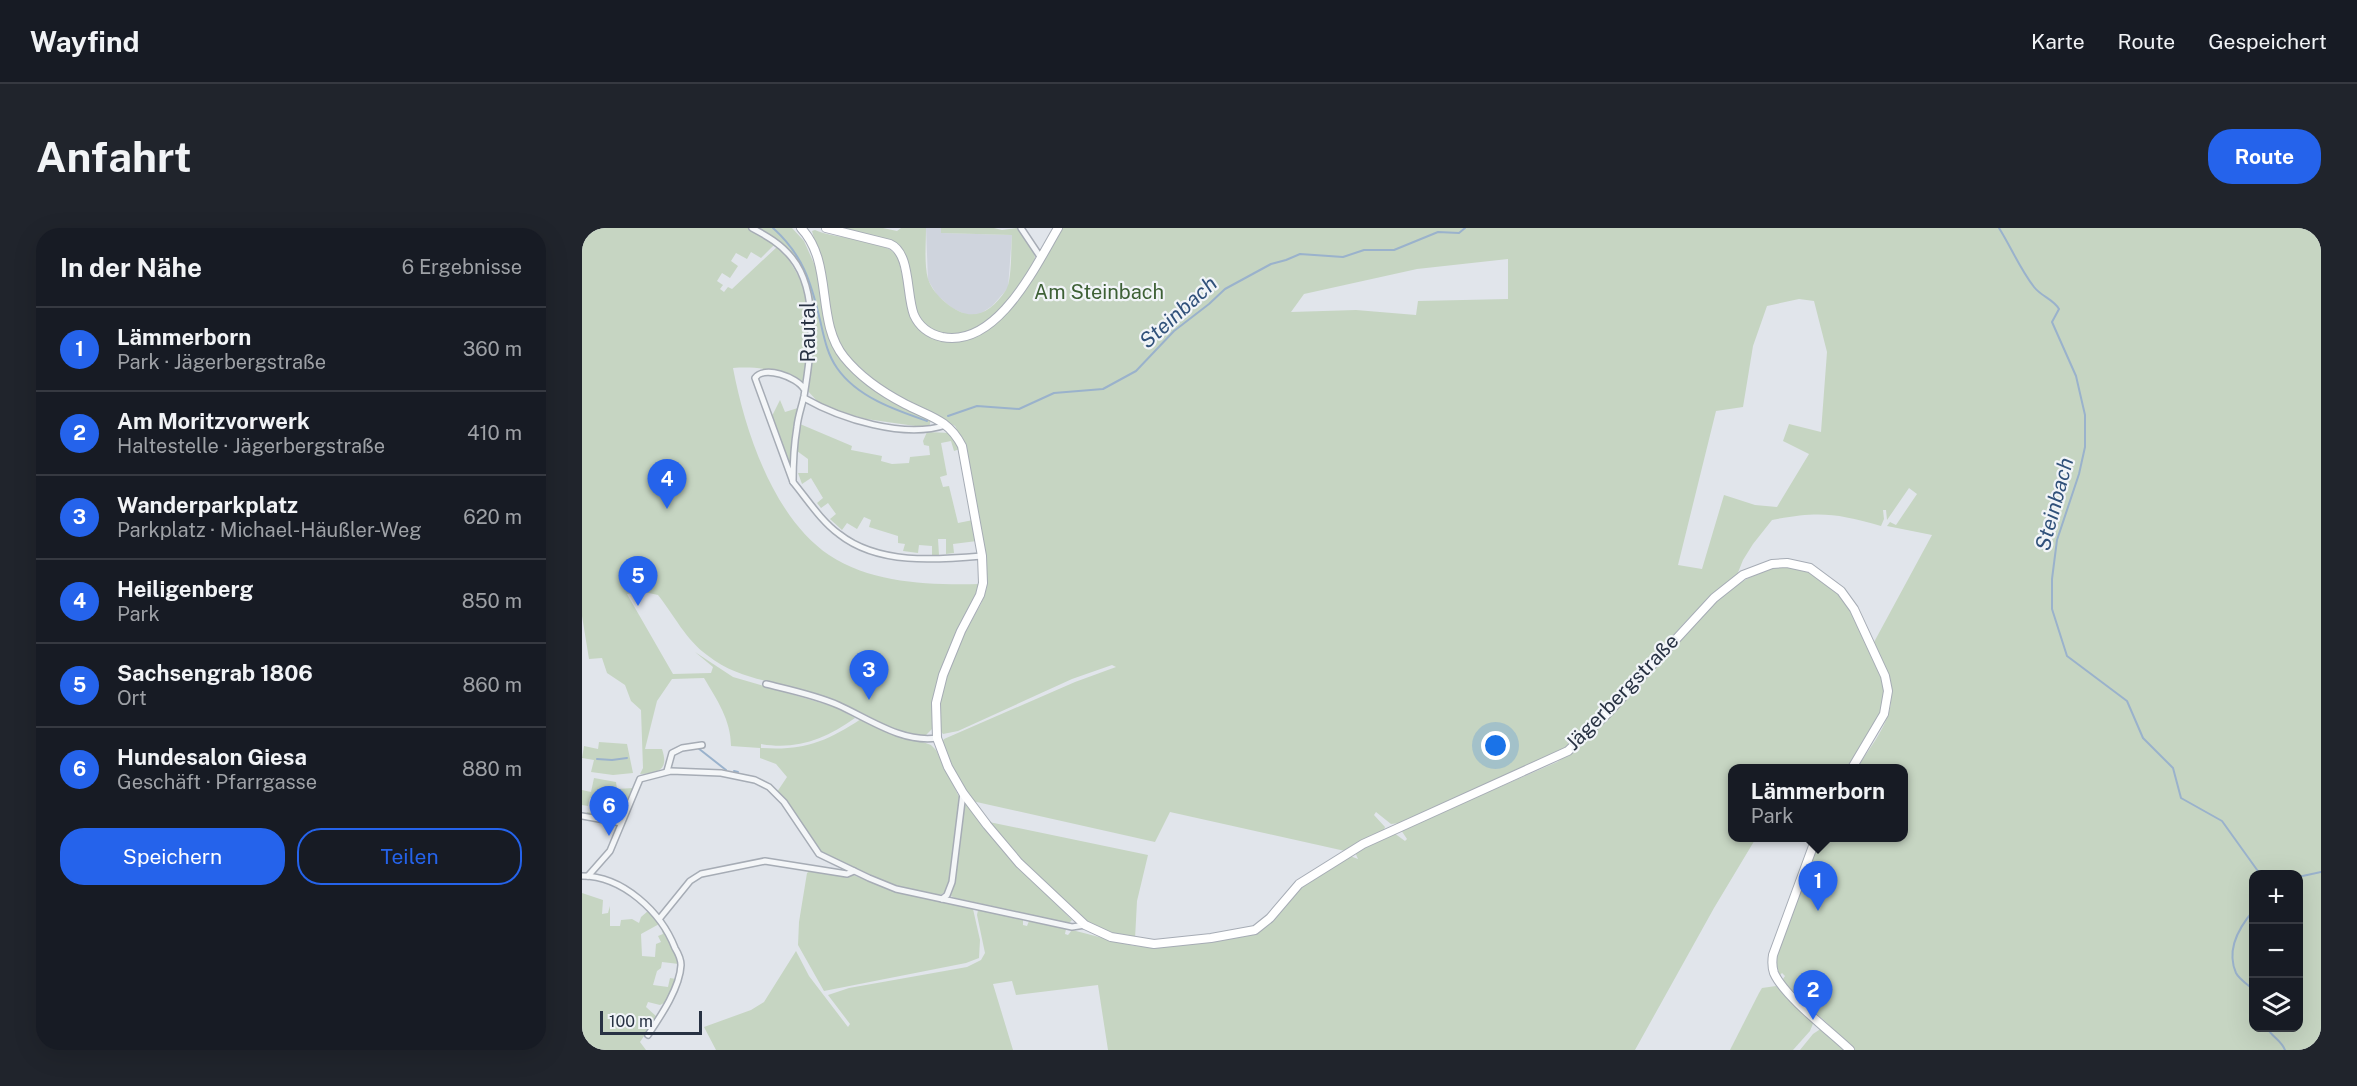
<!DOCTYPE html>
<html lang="de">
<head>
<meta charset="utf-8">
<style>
	body { margin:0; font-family:"Public Sans",sans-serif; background:#20242c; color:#f1f3f6 }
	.controls { position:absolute; right:18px; bottom:18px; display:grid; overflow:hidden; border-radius:12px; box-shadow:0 6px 24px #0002 }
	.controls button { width:54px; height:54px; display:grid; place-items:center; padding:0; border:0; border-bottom:2px solid #363941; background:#171b24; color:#f1f3f6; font:30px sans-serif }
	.scale { position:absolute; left:18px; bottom:15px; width:102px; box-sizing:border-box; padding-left:6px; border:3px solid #283243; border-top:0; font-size:16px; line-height:21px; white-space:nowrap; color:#283243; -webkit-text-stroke:4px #f1f4f8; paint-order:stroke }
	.you { position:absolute; left:914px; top:518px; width:21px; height:21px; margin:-15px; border:4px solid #fff; border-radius:50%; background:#1a73e8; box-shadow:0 0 0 9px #1a73e833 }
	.badge { display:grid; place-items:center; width:39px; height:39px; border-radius:50%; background:#2563eb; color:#fff; font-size:20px; font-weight:700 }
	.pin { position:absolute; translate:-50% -50px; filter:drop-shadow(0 2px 3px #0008) }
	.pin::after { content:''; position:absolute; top:32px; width:21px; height:18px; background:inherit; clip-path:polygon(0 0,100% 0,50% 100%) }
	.popup { position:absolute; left:1146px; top:536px; width:180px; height:78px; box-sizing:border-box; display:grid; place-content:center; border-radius:12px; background:#171b24; filter:drop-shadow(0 2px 4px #0005); font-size:20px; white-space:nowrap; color:#9ea1a6 }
	.popup b { font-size:22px; color:#f1f3f6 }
	.popup::after { content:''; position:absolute; left:50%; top:100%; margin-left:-12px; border:12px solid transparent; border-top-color:#171b24 }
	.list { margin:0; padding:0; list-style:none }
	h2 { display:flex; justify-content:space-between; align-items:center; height:78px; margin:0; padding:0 24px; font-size:26px }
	h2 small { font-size:20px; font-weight:400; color:#9ea1a6 }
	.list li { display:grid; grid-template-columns:39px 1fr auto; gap:18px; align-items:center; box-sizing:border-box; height:84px; padding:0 24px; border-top:2px solid #363941 }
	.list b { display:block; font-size:22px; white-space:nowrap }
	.list p { margin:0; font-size:20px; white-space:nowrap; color:#9ea1a6 }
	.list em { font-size:20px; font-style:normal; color:#9ea1a6 }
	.actions { display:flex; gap:12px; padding:18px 24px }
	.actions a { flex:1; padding:14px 0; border:2px solid #2563eb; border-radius:24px; text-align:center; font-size:21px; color:#2563eb }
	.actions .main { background:#2563eb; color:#fff }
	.icon { flex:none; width:33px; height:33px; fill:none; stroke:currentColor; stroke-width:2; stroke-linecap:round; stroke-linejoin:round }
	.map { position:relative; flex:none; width:1739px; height:822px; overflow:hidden; border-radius:24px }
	header { display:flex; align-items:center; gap:36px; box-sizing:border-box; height:84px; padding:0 30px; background:#171b24; border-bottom:2px solid #363941 }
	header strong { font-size:28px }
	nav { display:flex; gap:33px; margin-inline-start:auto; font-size:21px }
	.intro { display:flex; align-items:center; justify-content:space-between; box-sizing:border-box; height:144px; padding:0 36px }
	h1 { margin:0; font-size:42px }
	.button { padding:15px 27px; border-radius:24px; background:#2563eb; color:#fff; font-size:21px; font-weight:700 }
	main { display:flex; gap:36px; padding:0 36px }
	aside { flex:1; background:#171b24; border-radius:24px; box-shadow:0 6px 24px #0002 }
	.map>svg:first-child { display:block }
	.built { fill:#cfd4dd }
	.green { fill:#c6d5c2; fill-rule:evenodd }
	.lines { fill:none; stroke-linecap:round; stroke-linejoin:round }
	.stream { stroke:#9ab2cc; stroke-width:2 }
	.street-casing { stroke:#a6acb5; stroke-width:8 }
	.secondary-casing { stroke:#a6acb5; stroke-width:10 }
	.street { stroke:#f4f6f8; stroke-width:5 }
	.secondary { stroke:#fff; stroke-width:8 }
	.labels { text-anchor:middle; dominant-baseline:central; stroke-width:4.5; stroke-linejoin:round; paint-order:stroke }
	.park-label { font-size:20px; fill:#3d6035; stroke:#f1f4f8 }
	.street-label { font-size:20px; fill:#283243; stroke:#f1f4f8 }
	.water-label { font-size:21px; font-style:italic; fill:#30517a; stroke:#f1f4f8 }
</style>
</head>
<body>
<header>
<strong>Wayfind</strong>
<nav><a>Karte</a><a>Route</a><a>Gespeichert</a></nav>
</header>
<div class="intro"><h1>Anfahrt</h1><a class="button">Route</a></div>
<main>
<aside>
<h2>In der Nähe<small>6 Ergebnisse</small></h2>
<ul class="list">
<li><span class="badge">1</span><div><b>Lämmerborn</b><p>Park · Jägerbergstraße</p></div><em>360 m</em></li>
<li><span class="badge">2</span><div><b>Am Moritzvorwerk</b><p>Haltestelle · Jägerbergstraße</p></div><em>410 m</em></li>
<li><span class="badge">3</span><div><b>Wanderparkplatz</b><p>Parkplatz · Michael-Häußler-Weg</p></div><em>620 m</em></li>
<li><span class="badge">4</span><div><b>Heiligenberg</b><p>Park</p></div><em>850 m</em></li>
<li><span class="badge">5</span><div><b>Sachsengrab 1806</b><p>Ort</p></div><em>860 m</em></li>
<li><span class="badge">6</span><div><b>Hundesalon Giesa</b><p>Geschäft · Pfarrgasse</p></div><em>880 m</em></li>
</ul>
<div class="actions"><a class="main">Speichern</a><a>Teilen</a></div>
</aside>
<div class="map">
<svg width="1739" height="822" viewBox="0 0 1739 822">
	<rect width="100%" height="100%" fill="#e1e5eb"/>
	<path class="built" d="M344 0H359V5L430 7 426 60 410 78 398 86 387 88 370 80 355 67 346 52Z"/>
	<g class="green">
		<path d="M0 0H168L193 16 179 30 169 24 165 31 154 25 149 33 156 38 148 50 140 45 135 53 141 57 138 61 142 64 146 59 150 61 196 18C210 34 218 50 226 70L230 69C222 34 207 14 174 0H210L222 13 234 40 247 103 276 149 349 191 347 200 284 191 259 184 237 175 224 161 225 156C200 143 180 138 151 140 163 203 191 289 247 327 291 356 348 357 398 356L370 416 368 417 351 474 350 501 342 509C301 501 262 479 222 464 187 451 157 452 125 427 104 412 92 387 76 367L62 364 45 366 91 446 129 445 131 439 113 424 151 449 253 479 273 490C244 511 215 522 179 516V520C221 523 244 514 279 491L349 517 354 522 378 571 368 655 365 663 356 668 314 658 239 625 203 571 195 564 205 549 194 536 178 530V520L149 518C149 492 135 472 122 450L90 451 75 473 63 521H80C87 542 77 545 58 546L61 540 59 482 49 473 43 457 25 445 20 430 7 431 0 388Z"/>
		<path d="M253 0H301L315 3 319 0H344C344 16 342 36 346 51 349 60 356 68 363 74 387 95 407 88 424 62 430 53 429 19 430 7L359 5V0H412L420 2 435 0C441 8 453 21 453 31 453 48 404 99 387 105 378 108 360 107 351 103 319 87 336 37 316 17Z"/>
		<path d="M480 0H1739V822H1273L1203 755 1201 751 1203 748 1200 745 1198 747 1195 739V726L1238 610H1322V540H1275C1288 519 1312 492 1309 464 1307 449 1297 431 1291 416L1350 307 1305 298 1308 294 1314 297 1335 266 1327 260 1305 292 1304 282H1301L1302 291 1299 298C1254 285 1236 283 1190 292L1171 316 1161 332 1155 347 1130 367 1106 391 993 513 980 523 818 595 809 596 794 584 792 587 803 599 802 602 763 623 588 584 573 614 390 573 365 530 360 514 362 511 493 454 534 439 530 437 490 451 376 503 361 506 358 502 357 475 364 447 382 406 399 376 405 359 404 328 383 218 373 198 305 163 264 127 252 101 240 39 230 3 233 2C255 12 304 10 316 29L330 90 365 113H383L393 109 410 98 462 30ZM926 31V71L836 73 834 87 774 82 709 84 722 66 835 41ZM1217 71 1232 73 1245 124 1239 204 1207 196 1201 213 1227 226 1195 279 1173 277 1142 267 1120 341 1096 337 1134 183 1161 179 1171 118 1185 78ZM1672 646H1716V800H1672Z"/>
		<path d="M198 172 203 184 216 180 210 239 208 241 189 190Z"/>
		<path d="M218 196 270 218 269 222 300 228 299 233 310 236 327 235 328 229 348 227 347 218 342 217 341 213 345 204 369 205 378 221 372 223 369 213 359 215 365 247 358 249 361 259 367 258 376 295 391 292 395 313 371 316 372 325 364 326V311H356L357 327H350V318L337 317 336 325 321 323 323 316 316 315V308L287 299 289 292 282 289 275 301 265 295 260 302 248 291 254 286 246 275 239 280 235 275 241 270 229 250 220 256 216 245H226V231L215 223Z"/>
		<path d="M1204 338C1211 340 1220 340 1227 343 1260 355 1275 396 1289 425 1294 436 1303 451 1303 463 1303 493 1279 516 1265 540H1150V610H1174L1132 680 1053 822H526L516 757 434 767 430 753 411 756 431 822H134L122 799 169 782 182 774 214 723 227 748 266 799 268 796 246 767 267 760 385 739 399 732 403 725 395 687 396 682 441 692V697L445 698 447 693 484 701 483 706 486 707 490 702 552 718 572 719 663 708 674 705 691 693 719 658 768 628 776 631 773 624 812 605 823 613 825 611 819 602 975 534 998 519 1135 373C1156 354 1176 342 1204 338Z"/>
		<path d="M17 514 45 516 51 545 31 547 9 544 12 532 0 530 2 518 16 521Z"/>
		<path d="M12 550 34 554 35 561 51 560 44 576 22 573 20 588 4 587 5 584 11 585 15 572 8 570 6 578 0 577V562L9 564Z"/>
		<path d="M381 574H383L435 637 490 692 487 695 373 670 369 668Z"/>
		<path d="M407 594 566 627 555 673 553 711 518 701 502 692 439 632Z"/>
		<path d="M228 643 265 648 271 647 312 663 391 681 398 712 397 730 384 735 242 763 216 717 217 694 225 645Z"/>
		<path d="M0 665 21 672 20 686 26 685 28 678V698H38L39 692 50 691 57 695 59 689 66 683 79 695 59 706 60 728 73 729 74 716 79 714 76 708 81 706 79 700 81 699 97 736 80 734 79 740 75 743 71 757 86 759 88 750 94 751 84 774 78 777 66 774 64 779 75 789 58 814 64 822H0Z"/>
		<path d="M1194 758 1232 793 1228 803 1211 822H1148L1177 765 1180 760Z"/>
		<path d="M1240 800 1263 822H1218L1231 806Z"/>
	</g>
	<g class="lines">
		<g class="stream">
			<path d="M191 0C221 27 229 54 238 92 242 109 245 126 255 140 275 169 313 182 345 193"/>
			<path d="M1417 0C1429 19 1438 41 1452 59 1460 69 1471 71 1477 81L1470 94 1494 148 1503 187V219L1497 246 1475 312 1470 351V381L1485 428 1545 473 1561 510 1591 540 1599 570 1640 593 1678 646"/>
			<path d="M366 188 395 178 437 181 472 165 521 161 554 143 592 103 627 76 643 61 689 36 704 32 718 26 761 29 782 22H812L856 4 877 5 883 0"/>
			<path d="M116 520 144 542"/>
			<path d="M15 531 30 532 45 530"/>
			<path d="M152 543 156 544"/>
			<path d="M1716 649 1739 644"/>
			<path d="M1672 682C1657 699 1644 722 1654 745 1657 751 1666 757 1672 762"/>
			<path d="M1685 800C1690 809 1699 812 1703 822"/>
		</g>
		<defs>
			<g id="street">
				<path d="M170 0C185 8 199 16 210 30 238 65 229 126 222 168 220 178 216 188 215 199 212 217 211 236 211 254L173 150C182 137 215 149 222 161"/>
				<path d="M439 0 459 30"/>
				<path d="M222 170C259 191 322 211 364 197"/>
				<path d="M211 254C225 271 239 293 257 306 296 337 354 332 400 328"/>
				<path d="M184 456C208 462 233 467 256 477 287 491 320 515 355 510"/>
				<path d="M85 543 90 525 100 520 120 517"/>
				<path d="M0 588 39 595"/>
				<path d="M0 648C41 648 79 684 93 720 96 725 99 731 99 737 98 760 78 789 66 807"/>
				<path d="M6 648 28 623 58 551 89 543 139 545 173 552 187 559 202 574 237 626 287 650 314 661 490 699 503 697"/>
				<path d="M360 671 365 667 370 654 381 565"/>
				<path d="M78 690 108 653 119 646 183 633 265 646 272 643"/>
			</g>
			<g id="secondary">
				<path d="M219 0C252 35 233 93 262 129 278 149 300 164 323 176 348 189 366 191 380 218L400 328 401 355 398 367 379 403 361 447 354 475 355 510 366 539 381 565 405 597 437 635 503 697 529 709 572 716 629 710 673 702 688 690 717 656 781 616 986 523 1025 486 1132 370 1161 347 1190 336 1205 335 1228 340 1259 363 1272 381 1303 448 1306 463 1302 486 1270 540"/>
				<path d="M244 0 308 16C329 25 324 67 332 87 337 98 347 106 360 109 415 120 453 39 476 0"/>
				<path d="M1234 610 1191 727C1190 733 1190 739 1192 745 1202 768 1249 804 1268 822"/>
			</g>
		</defs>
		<use href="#street" class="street-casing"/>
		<use href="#secondary" class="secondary-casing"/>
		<use href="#street" class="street"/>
		<use href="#secondary" class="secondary"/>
	</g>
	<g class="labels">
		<g class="park-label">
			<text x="517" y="64">Am Steinbach</text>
		</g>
		<g class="street-label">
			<text transform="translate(226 104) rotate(-90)">Rautal</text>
			<text transform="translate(1040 464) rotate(-46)">Jägerbergstraße</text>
		</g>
		<g class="water-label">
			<text transform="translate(596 84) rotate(-42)">Steinbach</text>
			<text transform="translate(1472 276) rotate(-75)">Steinbach</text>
		</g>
	</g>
</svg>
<div class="controls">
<button>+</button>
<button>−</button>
<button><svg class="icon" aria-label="layers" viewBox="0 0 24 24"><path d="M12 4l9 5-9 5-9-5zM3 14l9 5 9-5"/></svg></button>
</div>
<div class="scale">100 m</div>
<div class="you"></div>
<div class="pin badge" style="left:1236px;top:683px">1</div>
<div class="popup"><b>Lämmerborn</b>Park</div>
<div class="pin badge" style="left:1231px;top:792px">2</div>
<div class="pin badge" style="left:287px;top:472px">3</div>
<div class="pin badge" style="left:85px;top:281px">4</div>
<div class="pin badge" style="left:56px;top:378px">5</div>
<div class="pin badge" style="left:27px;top:608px">6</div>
</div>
</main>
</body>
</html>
